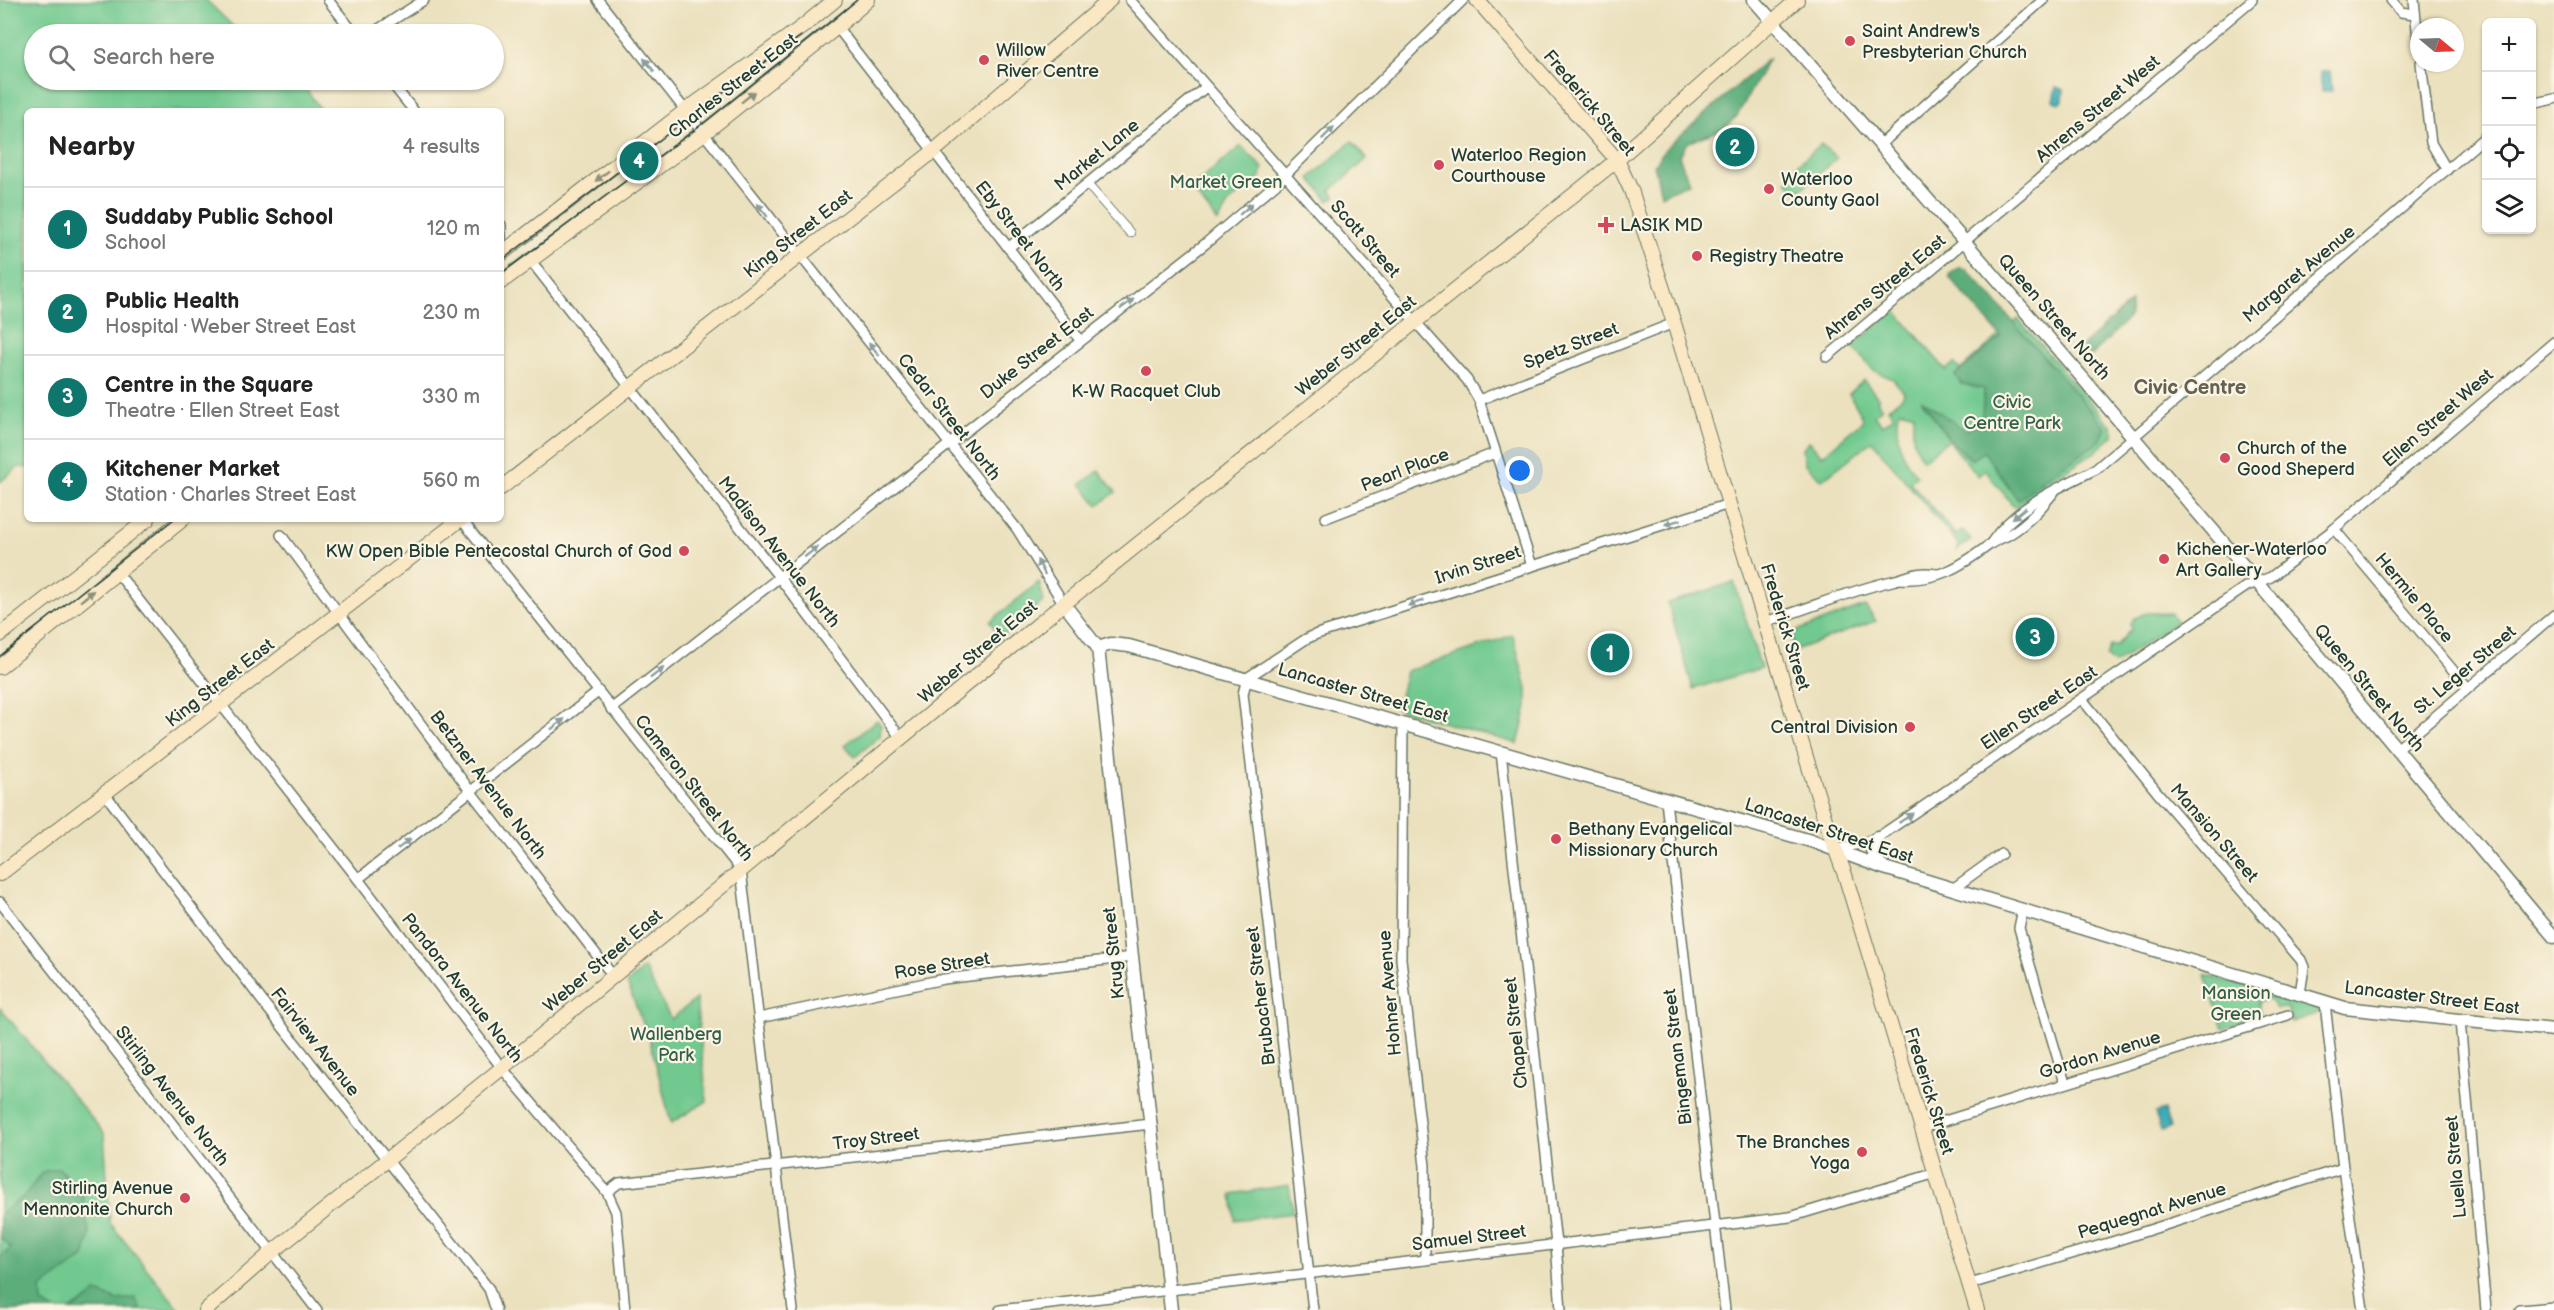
<!DOCTYPE html>
<html lang="en">
<head>
<meta charset="utf-8">
<style>
	body { margin:0; font-family:"Balsamiq Sans",sans-serif; background:#f6f6f6; color:#222 }
	.controls { position:absolute; right:18px; top:18px; display:grid; overflow:hidden; border-radius:9px; box-shadow:0 2px 4px #0004 }
	.controls button { width:54px; height:54px; display:grid; place-items:center; padding:0; border:0; border-bottom:2px solid #e0e0e0; background:#fff; color:#222; font:30px sans-serif }
	.compass { position:absolute; left:2410px; top:18px; width:54px; height:54px; border-radius:50%; background:#fff; box-shadow:0 2px 4px #0004; rotate:109deg }
	.you { position:absolute; left:1520px; top:471px; width:21px; height:21px; margin:-15px; border:4px solid #fff; border-radius:50%; background:#1a73e8; box-shadow:0 0 0 9px #1a73e833 }
	.badge { display:grid; place-items:center; width:39px; height:39px; border-radius:50%; background:#0f766e; color:#fff; font-size:20px; font-weight:700 }
	.pin { position:absolute; translate:-50% -50%; border:3px solid #fff; box-shadow:0 2px 6px #0006 }
	.list { margin:0; padding:0; list-style:none }
	h2 { display:flex; justify-content:space-between; align-items:center; height:78px; margin:0; padding:0 24px; font-size:26px }
	h2 small { font-size:20px; font-weight:400; color:#767676 }
	.list li { display:grid; grid-template-columns:39px 1fr auto; gap:18px; align-items:center; box-sizing:border-box; height:84px; padding:0 24px; border-top:2px solid #e0e0e0 }
	.list b { display:block; font-size:22px; white-space:nowrap }
	.list p { margin:0; font-size:20px; white-space:nowrap; color:#767676 }
	.list em { font-size:20px; font-style:normal; color:#767676 }
	.icon { flex:none; width:33px; height:33px; fill:none; stroke:currentColor; stroke-width:2; stroke-linecap:round; stroke-linejoin:round }
	.map { position:relative; flex:none; width:2554px; height:1310px; overflow:hidden }
	.search { position:absolute; background:#fff; box-shadow:0 2px 4px #0004; left:24px; top:24px; width:480px; height:66px; display:flex; align-items:center; gap:15px; box-sizing:border-box; padding:0 21px; border-radius:33px; color:#767676; font-size:22px }
	.panel { position:absolute; background:#fff; box-shadow:0 2px 4px #0004; left:24px; top:108px; width:480px; height:414px; border-radius:9px }
	.map>svg:first-child { display:block }
	.green { fill:#71c98f; stroke:#488362; stroke-width:1.5 }
	.forest { fill:#5cad7a; stroke:#3e7557; stroke-width:1.5 }
	.water { fill:#39aab6; stroke:#2c7475; stroke-width:1.5 }
	.lines { fill:none; stroke-linecap:round; stroke-linejoin:round }
	.pedestrian-casing { stroke:#667664; stroke-width:10 }
	.minor-casing { stroke:#667664; stroke-width:12 }
	.tertiary-casing { stroke:#667664; stroke-width:15 }
	.secondary-casing { stroke:#667664; stroke-width:16 }
	.pedestrian { stroke:#fff; stroke-width:8 }
	.minor { stroke:#fff; stroke-width:9 }
	.tertiary { stroke:#fff; stroke-width:12 }
	.secondary { stroke:#fae7c3; stroke-width:14 }
	.tram { stroke:#1f3d34; stroke-width:1.5 }
	.oneway { fill:#8f9e9a }
	.oneway2 { fill:#8c927c }
	.poi-dot { fill:#d1495b; stroke:#fcf5e5; stroke-width:2 }
	.labels { text-anchor:middle; dominant-baseline:central; stroke-width:4.5; stroke-linejoin:round; paint-order:stroke }
	.poi-label { font-size:18px; fill:#1f3d34; stroke:#fcf5e5; text-anchor:start }
	.street-label { font-size:18px; fill:#1f3d34; stroke:#fcf5e5 }
	.park-label { font-size:18px; fill:#34604b; stroke:#fcf5e5 }
	.neighbourhood-label { font-size:20px; font-weight:bold; fill:#646253; stroke:#fcf5e5 }
</style>
</head>
<body>
<div class="map">
<svg width="2554" height="1310" viewBox="0 0 2554 1310">
	<rect width="100%" height="100%" fill="#fcf5e5"/>
	<filter id="ink" filterUnits="userSpaceOnUse"><feTurbulence type="fractalNoise" baseFrequency=".0167" numOctaves="2"/><feDisplacementMap in="SourceGraphic" scale="12" xChannelSelector="R" yChannelSelector="G"/><feConvolveMatrix kernelMatrix="1 2 1 2 8 2 1 2 1" color-interpolation-filters="sRGB"/></filter>
	<filter id="wash" filterUnits="userSpaceOnUse"><feTurbulence type="fractalNoise" baseFrequency=".008" numOctaves="4" result="noise"/><feDisplacementMap in="SourceGraphic" scale="24" xChannelSelector="R" yChannelSelector="G"/><feGaussianBlur stdDeviation="1.35" result="paint"/><feColorMatrix in="noise" values="0 0 0 0 0 0 0 0 0 0 0 0 0 0 0 0 0 1.4 0 .05"/><feComposite in="paint" operator="in"/></filter>
	<g filter="url(#wash)">
		<rect width="100%" height="100%" fill="#ebe1be"/>
		<g class="green">
			<path d="M0 0H206L241 34H34V80H312L303 85 322 111H27V468L19 467 0 482Z"/>
			<path d="M1352 141 1367 159 1330 191 1335 197 1329 201 1310 178Z"/>
			<path d="M1821 144 1837 158 1797 193 1786 181 1798 170 1795 167Z"/>
			<path d="M1241 146 1263 168 1260 177 1229 203 1218 222 1191 188Z"/>
			<path d="M1895 310 1946 370 1954 363 1960 370 2018 319 2111 426 2114 435 2095 452 2048 481 2015 508 1985 470 1978 476 1948 440 1923 460C1912 445 1911 432 1914 414L1900 410C1893 435 1901 457 1917 476L1910 482 1956 535 1963 530 1971 540 1957 550 1959 545 1872 441 1822 480 1805 464 1803 448 1809 441 1822 456 1862 421 1863 418 1849 394 1864 380 1879 399 1877 401 1882 408 1874 415 1883 425 1894 416 1888 408 1903 396 1904 392 1893 379 1874 371 1852 346Z"/>
			<path d="M1099 471 1116 492 1098 505 1081 484Z"/>
			<path d="M1039 582 1044 601 1001 637 990 622Z"/>
			<path d="M1734 582 1761 668 1693 689 1668 603Z"/>
			<path d="M1865 606 1876 621 1795 650 1791 633Z"/>
			<path d="M2146 613H2171L2177 622 2114 664 2106 657 2110 646H2116L2131 629 2130 623 2134 618Z"/>
			<path d="M1513 635 1527 688V706L1518 744 1397 709 1406 671Z"/>
			<path d="M877 720 881 725 880 736 855 757 845 745Z"/>
			<path d="M644 968 671 1019 696 999 707 1101 671 1123 650 1041 627 983Z"/>
			<path d="M2205 975 2312 1004 2321 1012 2292 1022 2287 1008 2276 1009 2269 999 2258 1001 2259 1014 2255 1018 2223 1028Z"/>
			<path d="M0 1008 104 1133 110 1223 180 1310H0Z"/>
			<path d="M1289 1185 1293 1213 1235 1220 1232 1194Z"/>
		</g>
		<g class="forest">
			<path d="M1769 58 1737 116 1724 128 1687 143 1679 155 1689 183 1661 195 1654 165 1666 148Z"/>
			<path d="M1959 268 1967 269 2106 428 2100 441 2048 476 2018 500 1984 452 1972 460 1949 439 1921 399 1966 431 1982 416 1984 389 1961 384 1955 375 2001 337 1950 278V274Z"/>
			<path d="M2131 302 2130 316 2092 356 2086 353 2082 346Z"/>
			<path d="M59 1168 70 1181 82 1183 85 1215 90 1234 84 1257 41 1288 42 1303 56 1310H0V1257L11 1248 0 1237V1214L24 1196 43 1172Z"/>
			<path d="M96 1292 117 1300 135 1298 141 1310H70L81 1304Z"/>
		</g>
		<g class="water">
			<path d="M2320 71H2330L2332 91H2322Z"/>
			<path d="M2056 87 2064 90 2063 101 2059 103 2053 100Z"/>
			<path d="M2164 1110 2170 1128 2161 1131 2155 1113Z"/>
		</g>
	</g>
	<g filter="url(#ink)">
		<g class="lines">
			<defs>
				<path id="pedestrian" d="M1087 184 1130 233"/>
				<g id="minor">
					<path d="M328 0 355 34"/>
					<path d="M598 0 1017 529 1064 604"/>
					<path d="M1130 0 1467 380 1479 400 1532 566"/>
					<path d="M2391 0 2401 12 2415 14"/>
					<path d="M2414 0 2419 49"/>
					<path d="M837 27 1080 340"/>
					<path d="M371 34 424 0"/>
					<path d="M2421 63 2431 143 2447 170"/>
					<path d="M389 80 414 111"/>
					<path d="M2532 104 2554 99"/>
					<path d="M1880 145 2043 0"/>
					<path d="M501 225V237"/>
					<path d="M1008 248 1206 87"/>
					<path d="M531 261 779 577 901 738"/>
					<path d="M1827 357 2252 0"/>
					<path d="M1479 400 1674 323"/>
					<path d="M1326 518 1495 453"/>
					<path d="M461 519 741 870 793 1310"/>
					<path d="M2334 529 2468 688"/>
					<path d="M281 535 471 792 613 976"/>
					<path d="M1991 543C2015 507 2057 488 2096 469L2486 136"/>
					<path d="M116 571 358 879 502 1068 607 1192 616 1212 625 1310"/>
					<path d="M1900 579C1937 581 1960 567 1989 545 1995 540 2003 538 2010 534 2028 523 2041 508 2054 492"/>
					<path d="M1765 622C1808 609 1848 591 1892 581 1912 576 1916 571 1937 574"/>
					<path d="M2082 699 2157 792 2301 960 2304 967 2300 994"/>
					<path d="M611 709 1205 244 1278 182 1463 0"/>
					<path d="M1403 723 1401 959 1425 1166V1260"/>
					<path d="M2397 749 2554 615"/>
					<path d="M1501 752 1556 1244 1561 1310"/>
					<path d="M106 795 266 1006 489 1289 496 1310"/>
					<path d="M1666 801 1725 1310"/>
					<path d="M1834 849 1855 845 1877 838 2247 586 2271 577 2334 529 2554 342"/>
					<path d="M358 879 598 692"/>
					<path d="M1954 888 2001 854"/>
					<path d="M0 902 317 1310"/>
					<path d="M2023 909 2019 928 2065 1083"/>
					<path d="M2325 1003 2343 1168 2363 1310"/>
					<path d="M759 1018 944 979 1133 957"/>
					<path d="M2460 1021 2486 1310"/>
					<path d="M1922 1128 2288 1015"/>
					<path d="M607 1192 619 1183 1151 1124"/>
					<path d="M1970 1284 2115 1241 2343 1168"/>
					<path d="M1000 1310 1790 1217 1936 1173"/>
					<path d="M1313 1310 1243 694 1247 678 1306 639 1317 634 1729 504"/>
					<path d="M2520 1310 2554 1307"/>
				</g>
				<g id="tertiary">
					<path d="M1754 0 2045 334 2258 583 2554 937"/>
					<path d="M1064 604 1098 648 1171 1310"/>
					<path d="M1098 648 1111 644 1129 646 1811 841 1881 867 2345 1008 2554 1030"/>
					<path d="M1877 838 1872 850 1881 867"/>
				</g>
				<g id="secondary">
					<path d="M1477 0 1617 160 1631 190 1674 323 1827 826 1845 875 1977 1310"/>
					<path d="M501 254 685 111 802 27 835 0"/>
					<path d="M501 282 703 134 837 27 868 0"/>
					<path d="M501 488 934 151 1110 0"/>
					<path d="M0 635 148 519"/>
					<path d="M0 667 183 519"/>
					<path d="M0 874 461 519"/>
					<path d="M206 1310 271 1253 502 1068 1051 614 1617 160 1797 0"/>
				</g>
			</defs>
			<use href="#pedestrian" class="pedestrian-casing"/>
			<use href="#minor" class="minor-casing"/>
			<use href="#tertiary" class="tertiary-casing"/>
			<use href="#secondary" class="secondary-casing"/>
			<use href="#pedestrian" class="pedestrian"/>
			<use href="#minor" class="minor"/>
			<use href="#tertiary" class="tertiary"/>
			<use href="#secondary" class="secondary"/>
			<g class="tram">
				<path d="M501 261 716 97 801 36"/>
				<path d="M501 274 706 121 857 0"/>
				<path d="M0 656 174 519"/>
			</g>
		</g>
		<defs><path id="oneway-solid" d="M-6-.8H1V-3.2L6.5 0L1 3.2V.8H-6Z" transform="scale(1.5)"/></defs>
		<g class="oneway">
			<use href="#oneway-solid" transform="translate(649 65) rotate(-128)"/>
			<use href="#oneway-solid" transform="translate(1328 133) rotate(-45)"/>
			<use href="#oneway-solid" transform="translate(1246 209) rotate(-41)"/>
			<use href="#oneway-solid" transform="translate(762 210) rotate(-129)"/>
			<use href="#oneway-solid" transform="translate(1127 304) rotate(-37)"/>
			<use href="#oneway-solid" transform="translate(874 349) rotate(-128)"/>
			<use href="#oneway-solid" transform="translate(2019 513) rotate(140)"/>
			<use href="#oneway-solid" transform="translate(1673 522) rotate(163)"/>
			<use href="#oneway-solid" transform="translate(811 552) rotate(-38)"/>
			<use href="#oneway-solid" transform="translate(1041 567) rotate(-118)"/>
			<use href="#oneway-solid" transform="translate(1416 603) rotate(162)"/>
			<use href="#oneway-solid" transform="translate(657 673) rotate(-38)"/>
			<use href="#oneway-solid" transform="translate(558 724) rotate(-38)"/>
			<use href="#oneway-solid" transform="translate(1906 818) rotate(-34)"/>
			<use href="#oneway-solid" transform="translate(404 844) rotate(-37)"/>
		</g>
		<g class="oneway2">
			<use href="#oneway-solid" transform="translate(748 97) rotate(-39)"/>
			<use href="#oneway-solid" transform="translate(602 176) rotate(142)"/>
			<use href="#oneway-solid" transform="translate(87 596) rotate(-40)"/>
		</g>
	</g>
	<g class="poi-dot">
		<circle cx="1850" cy="41" r="6"/>
		<circle cx="984" cy="60" r="6"/>
		<circle cx="1439" cy="165" r="6"/>
		<circle cx="1769" cy="189" r="6"/>
		<path d="M1603 216h6v6h6v6h-6v6h-6v-6h-6v-6h6z"/>
		<circle cx="1697" cy="256" r="6"/>
		<circle cx="1146" cy="371" r="6"/>
		<circle cx="2225" cy="458" r="6"/>
		<circle cx="684" cy="551" r="6"/>
		<circle cx="2164" cy="559" r="6"/>
		<circle cx="1910" cy="727" r="6"/>
		<circle cx="1556" cy="839" r="6"/>
		<circle cx="1862" cy="1152" r="6"/>
		<circle cx="185" cy="1198" r="6"/>
	</g>
	<g class="labels">
		<g class="poi-label">
			<text x="1862" y="31">Saint Andrew's<tspan x="1862" dy="21">Presbyterian Church</tspan></text>
			<text x="996" y="50">Willow<tspan x="996" dy="21">River Centre</tspan></text>
			<text x="1451" y="155">Waterloo Region<tspan x="1451" dy="21">Courthouse</tspan></text>
			<text x="1781" y="179">Waterloo<tspan x="1781" dy="21">County Gaol</tspan></text>
			<text x="1620" y="225">LASIK MD</text>
			<text x="1709" y="256">Registry Theatre</text>
			<text x="1146" y="391" text-anchor="middle">K-W Racquet Club</text>
			<text x="2237" y="448">Church of the<tspan x="2237" dy="21">Good Sheperd</tspan></text>
			<text x="2176" y="549">Kichener-Waterloo<tspan x="2176" dy="21">Art Gallery</tspan></text>
			<text x="672" y="551" text-anchor="end">KW Open Bible Pentecostal Church of God</text>
			<text x="1898" y="727" text-anchor="end">Central Division</text>
			<text x="1568" y="829">Bethany Evangelical<tspan x="1568" dy="21">Missionary Church</tspan></text>
			<text x="1850" y="1142" text-anchor="end">The Branches<tspan x="1850" dy="21">Yoga</tspan></text>
			<text x="173" y="1188" text-anchor="end">Stirling Avenue<tspan x="173" dy="21">Mennonite Church</tspan></text>
		</g>
		<g class="street-label">
			<text transform="translate(733 86) rotate(-38)">Charles Street East</text>
			<text transform="translate(1589 103) rotate(50)">Frederick Street</text>
			<text transform="translate(2098 109) rotate(-40)">Ahrens Street West</text>
			<text transform="translate(1097 155) rotate(-39)">Market Lane</text>
			<text transform="translate(798 234) rotate(-38)">King Street East</text>
			<text transform="translate(1020 236) rotate(52)">Eby Street North</text>
			<text transform="translate(1365 239) rotate(49)">Scott Street</text>
			<text transform="translate(2299 274) rotate(-40)">Margaret Avenue</text>
			<text transform="translate(1885 287) rotate(-40)">Ahrens Street East</text>
			<text transform="translate(2054 317) rotate(49)">Queen Street North</text>
			<text transform="translate(1356 346) rotate(-39)">Weber Street East</text>
			<text transform="translate(1571 346) rotate(-21)">Spetz Street</text>
			<text transform="translate(1037 353) rotate(-38)">Duke Street East</text>
			<text transform="translate(949 417) rotate(52)">Cedar Street North</text>
			<text transform="translate(2438 418) rotate(-41)">Ellen Street West</text>
			<text transform="translate(1405 470) rotate(-21)">Pearl Place</text>
			<text transform="translate(779 552) rotate(52)">Madison Avenue North</text>
			<text transform="translate(1478 565) rotate(-18)">Irvin Street</text>
			<text transform="translate(2414 598) rotate(50)">Hermie Place</text>
			<text transform="translate(1785 627) rotate(73)">Frederick Street</text>
			<text transform="translate(978 652) rotate(-40)">Weber Street East</text>
			<text transform="translate(2465 670) rotate(-40)">St. Leger Street</text>
			<text transform="translate(220 683) rotate(-38)">King Street East</text>
			<text transform="translate(2369 688) rotate(50)">Queen Street North</text>
			<text transform="translate(1363 693) rotate(16)">Lancaster Street East</text>
			<text transform="translate(2039 708) rotate(-34)">Ellen Street East</text>
			<text transform="translate(488 785) rotate(53)">Betzner Avenue North</text>
			<text transform="translate(694 788) rotate(52)">Cameron Street North</text>
			<text transform="translate(1829 831) rotate(18)">Lancaster Street East</text>
			<text transform="translate(2214 833) rotate(49)">Mansion Street</text>
			<text transform="translate(1114 953) rotate(-96)">Krug Street</text>
			<text transform="translate(603 961) rotate(-40)">Weber Street East</text>
			<text transform="translate(942 966) rotate(-9)">Rose Street</text>
			<text transform="translate(462 988) rotate(52)">Pandora Avenue North</text>
			<text transform="translate(1390 993) rotate(-95)">Hohner Avenue</text>
			<text transform="translate(1261 996) rotate(-97)">Brubacher Street</text>
			<text transform="translate(2432 998) rotate(7)">Lancaster Street East</text>
			<text transform="translate(1516 1033) rotate(-96)">Chapel Street</text>
			<text transform="translate(315 1042) rotate(52)">Fairview Avenue</text>
			<text transform="translate(2100 1055) rotate(-17)">Gordon Avenue</text>
			<text transform="translate(1678 1057) rotate(-97)">Bingeman Street</text>
			<text transform="translate(1929 1091) rotate(73)">Frederick Street</text>
			<text transform="translate(172 1096) rotate(52)">Stirling Avenue North</text>
			<text transform="translate(876 1139) rotate(-7)">Troy Street</text>
			<text transform="translate(2456 1167) rotate(-95)">Luella Street</text>
			<text transform="translate(2152 1211) rotate(-17)">Pequegnat Avenue</text>
			<text transform="translate(1469 1238) rotate(-7)">Samuel Street</text>
		</g>
		<g class="park-label">
			<text x="1226" y="182">Market Green</text>
			<text x="2012" y="402">Civic<tspan x="2012" dy="21">Centre Park</tspan></text>
			<text x="2236" y="993">Mansion<tspan x="2236" dy="21">Green</tspan></text>
			<text x="676" y="1034">Wallenberg<tspan x="676" dy="21">Park</tspan></text>
		</g>
		<g class="neighbourhood-label">
			<text x="2190" y="388">Civic Centre</text>
		</g>
	</g>
</svg>
<div class="controls">
<button>+</button>
<button>−</button>
<button><svg class="icon" aria-label="locate" viewBox="0 0 24 24"><circle cx="12" cy="12" r="6"/><path d="M12 2v4M12 18v4M2 12h4M18 12h4"/></svg></button>
<button><svg class="icon" aria-label="layers" viewBox="0 0 24 24"><path d="M12 4l9 5-9 5-9-5zM3 14l9 5 9-5"/></svg></button>
</div>
<svg class="compass" viewBox="-18 -18 36 36"><path d="M0-13l5 13h-10z" fill="#e53935"/><path d="M0 13l5-13h-10z" fill="#767676"/></svg>
<div class="you"></div>
<div class="pin badge" style="left:1610px;top:653px">1</div>
<div class="pin badge" style="left:1735px;top:147px">2</div>
<div class="pin badge" style="left:2035px;top:637px">3</div>
<div class="pin badge" style="left:639px;top:161px">4</div>
<div class="search"><svg class="icon" aria-label="search" viewBox="0 0 24 24"><circle cx="10" cy="10" r="6"/><path d="M15 15l6 6"/></svg>Search here</div>
<section class="panel">
<h2>Nearby<small>4 results</small></h2>
<ul class="list">
<li><span class="badge">1</span><div><b>Suddaby Public School</b><p>School</p></div><em>120 m</em></li>
<li><span class="badge">2</span><div><b>Public Health</b><p>Hospital · Weber Street East</p></div><em>230 m</em></li>
<li><span class="badge">3</span><div><b>Centre in the Square</b><p>Theatre · Ellen Street East</p></div><em>330 m</em></li>
<li><span class="badge">4</span><div><b>Kitchener Market</b><p>Station · Charles Street East</p></div><em>560 m</em></li>
</ul>
</section>
</div>
</body>
</html>
